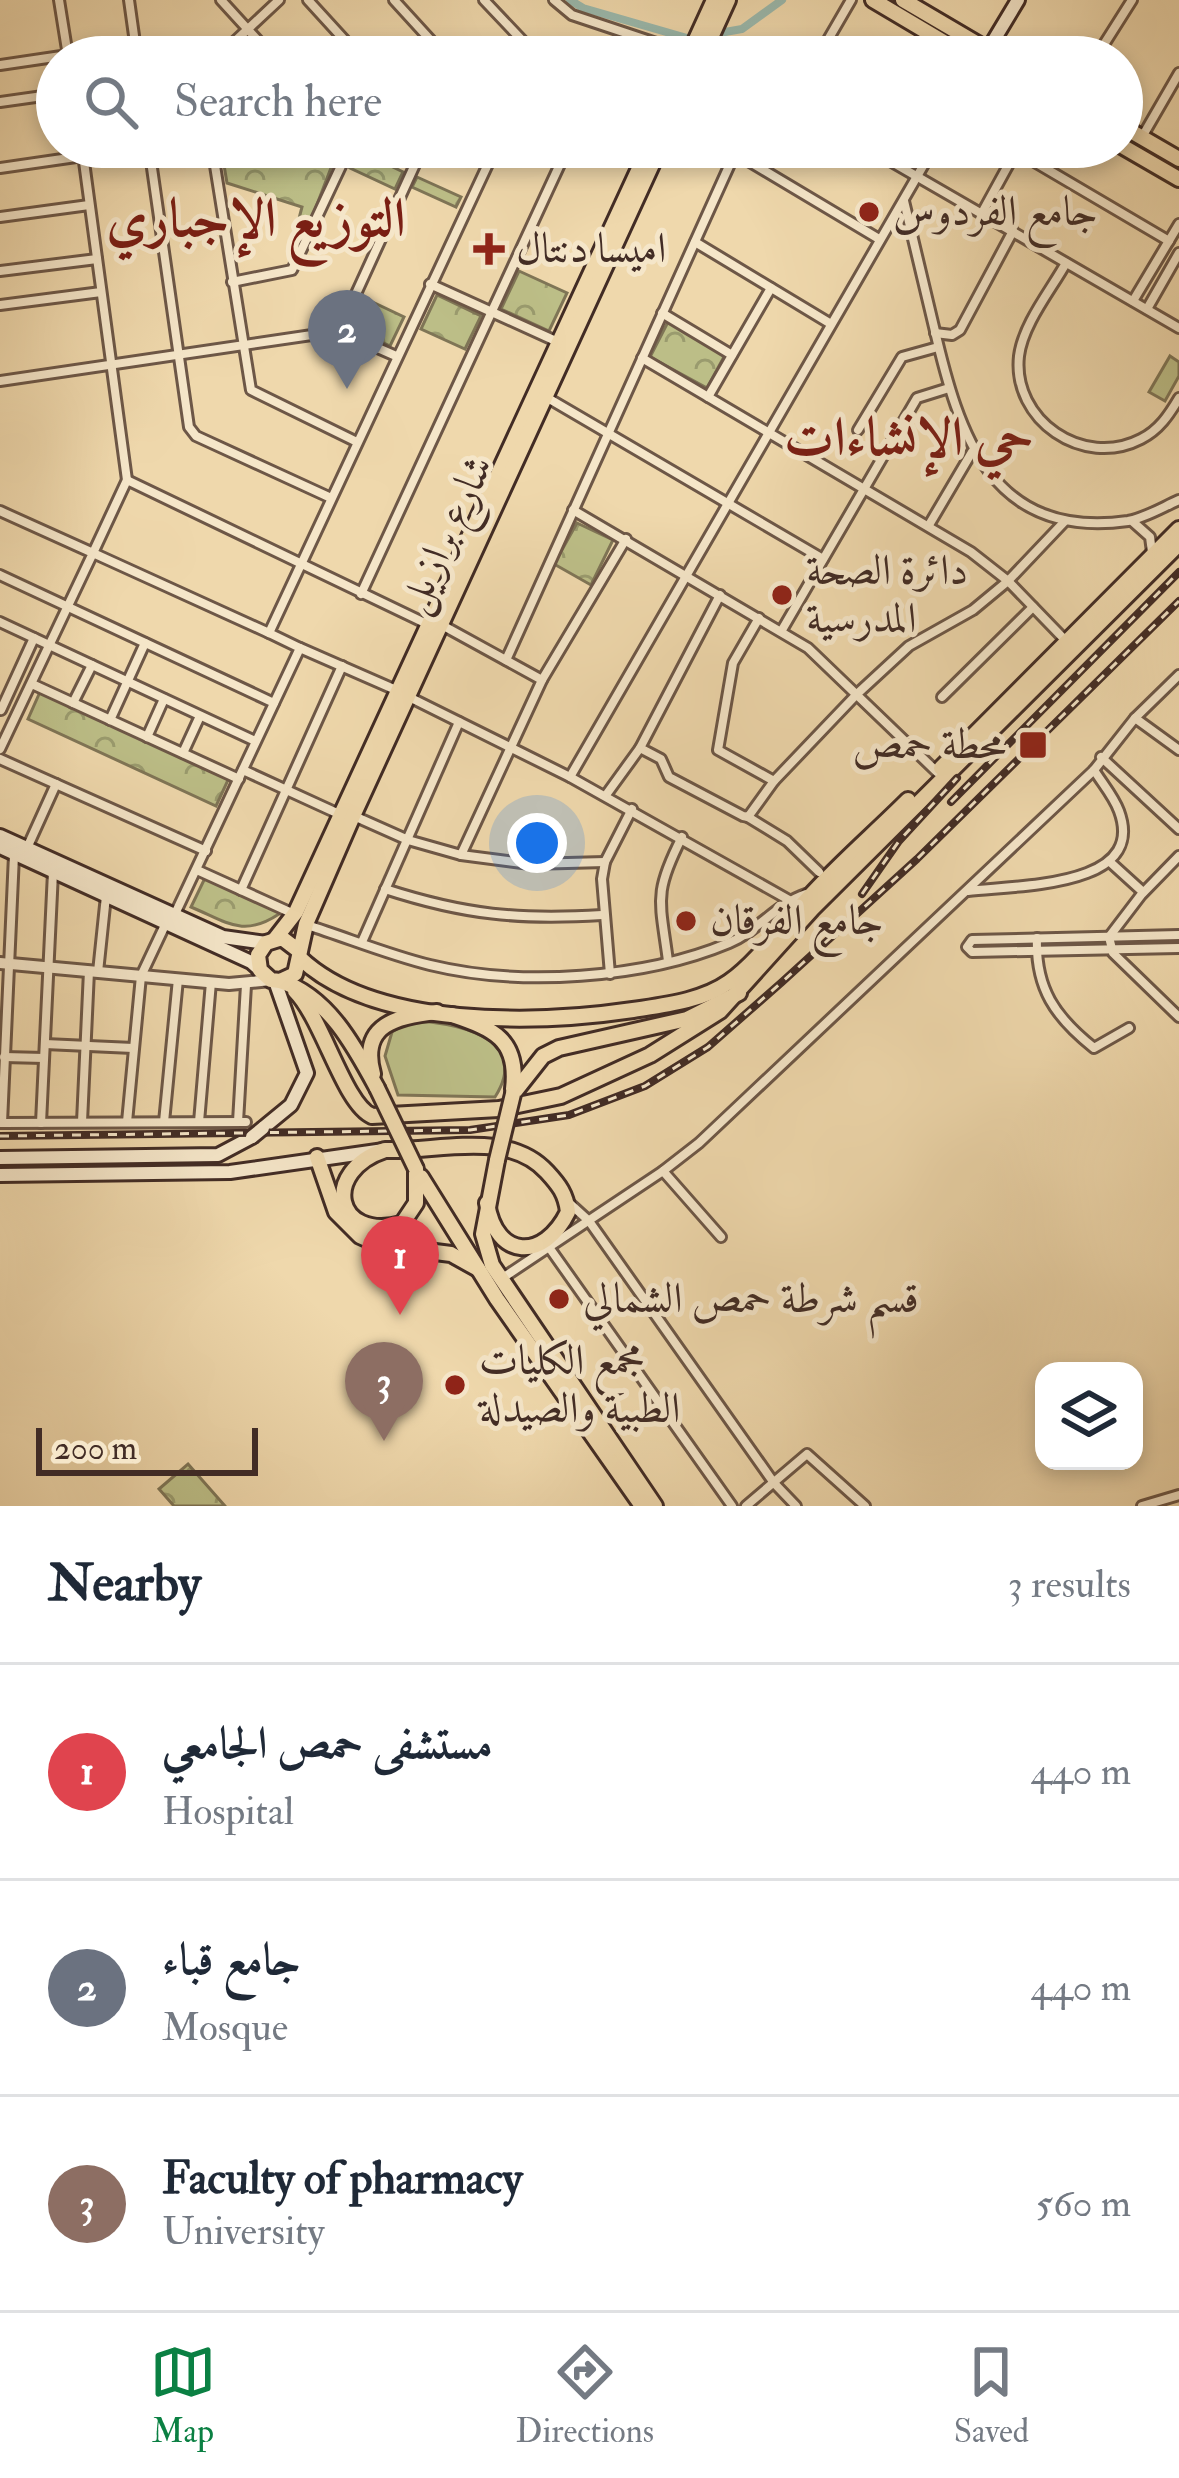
<!DOCTYPE html>
<html lang="en">
<head>
<meta charset="utf-8">
<style>
	body { margin:0; font-family:"IM FELL Double Pica",Amiri,serif; background:#f6f6f7; color:#1f2937 }
	.controls { position:absolute; right:36px; bottom:36px; display:grid; overflow:hidden; border-radius:24px; box-shadow:0 6px 18px #0003 }
	.controls button { width:108px; height:108px; display:grid; place-items:center; padding:0; border:0; border-bottom:3px solid #e0e1e3; background:#fff; color:#1f2937; font:60px sans-serif }
	.scale { position:absolute; left:36px; bottom:30px; width:222px; box-sizing:border-box; padding-left:12px; border:6px solid #422c25; border-top:0; font-size:33px; line-height:42px; white-space:nowrap; color:#422c25; -webkit-text-stroke:9px #f5e6c9; paint-order:stroke }
	.you { position:absolute; left:537px; top:843px; width:42px; height:42px; margin:-30px; border:9px solid #fff; border-radius:50%; background:#1a73e8; box-shadow:0 0 0 18px #1a73e833 }
	.badge { display:grid; place-items:center; width:78px; height:78px; border-radius:50%; background:#0b8043; color:#fff; font-size:39px; font-weight:700 }
	.pin { position:absolute; translate:-50% -99px; filter:drop-shadow(0 3px 6px #0008) }
	.pin::after { content:''; position:absolute; top:63px; width:42px; height:36px; background:inherit; clip-path:polygon(0 0,100% 0,50% 100%) }
	.list { margin:0; padding:0; list-style:none }
	h2 { display:flex; justify-content:space-between; align-items:center; height:156px; margin:0; padding:0 48px; font-size:51px }
	h2 small { font-size:39px; font-weight:400; color:#747a83 }
	.list li { display:grid; grid-template-columns:78px 1fr auto; gap:36px; align-items:center; box-sizing:border-box; height:216px; padding:0 48px; border-top:3px solid #e0e1e3 }
	.list b { display:block; font-size:45px; white-space:nowrap }
	.list p { margin:0; font-size:39px; white-space:nowrap; color:#747a83 }
	.list em { font-size:39px; font-style:normal; color:#747a83 }
	.icon { flex:none; width:66px; height:66px; fill:none; stroke:currentColor; stroke-width:2; stroke-linecap:round; stroke-linejoin:round }
	.map { position:relative; flex:none; width:1179px; height:1506px; overflow:hidden }
	.search { position:absolute; background:#fff; box-shadow:0 6px 18px #0003; left:36px; right:36px; top:36px; height:132px; display:flex; align-items:center; gap:30px; box-sizing:border-box; padding:0 42px; border-radius:66px; color:#747a83; font-size:45px }
	.sheet { height:804px; background:#fff }
	nav { display:flex; justify-content:space-around; align-items:center; box-sizing:border-box; height:168px; border-top:3px solid #e0e1e3; background:#fff; font-size:33px; color:#747a83 }
	nav a { display:grid; justify-items:center; gap:6px }
	nav .on { color:#0b8043 }
	.map>svg:first-child { display:block }
	.green { fill:#bcbe87; stroke:#7f7556; stroke-width:3 }
	.forest { fill:url(#forest-crowns); stroke:#7f7556; stroke-width:3 }
	.lines { fill:none; stroke-linecap:round; stroke-linejoin:round }
	.canal { stroke:#9ab9ad; stroke-width:8 }
	.minor-casing { stroke:#6d5747; stroke-width:14 }
	.tertiary-casing { stroke:#6d5747; stroke-width:16 }
	.secondary-casing { stroke:#422c25; stroke-width:18 }
	.primary-casing { stroke:#422c25; stroke-width:20 }
	.trunk-casing { stroke:#422c25; stroke-width:20 }
	.minor { stroke:#f5e6c9; stroke-width:8 }
	.tertiary { stroke:#f5e6c9; stroke-width:10 }
	.secondary { stroke:#f5e6c9; stroke-width:12 }
	.primary { stroke:#efd8ac; stroke-width:14 }
	.trunk { stroke:#efd8ac; stroke-width:14 }
	.rail-casing { stroke:#422c25; stroke-width:8 }
	.rail { stroke:#f5e6c9; stroke-width:3; stroke-dasharray:9; stroke-linecap:butt }
	.secondary-bridge-casing { stroke:#422c25; stroke-width:18; stroke-linecap:butt }
	.trunk-bridge-casing { stroke:#422c25; stroke-width:20; stroke-linecap:butt }
	.secondary-bridge { stroke:#f5e6c9; stroke-width:12 }
	.trunk-bridge { stroke:#efd8ac; stroke-width:14 }
	.poi-dot { fill:#8f2418; stroke:#f5e6c9; stroke-width:4.5 }
	.labels { text-anchor:middle; dominant-baseline:central; stroke-width:10; stroke-linejoin:round; paint-order:stroke }
	.poi-label { font-size:42px; fill:#422c25; stroke:#f5e6c9; text-anchor:start }
	.street-label { font-size:42px; fill:#422c25; stroke:#f5e6c9 }
	.district-label { font-size:54px; font-weight:bold; fill:#7a1f14; stroke:#f5e6c9 }
</style>
</head>
<body>
<div class="map">
<svg width="1179" height="1506" viewBox="0 0 1179 1506">
	<defs>
		<pattern id="forest-crowns" width="20" height="18" patternUnits="userSpaceOnUse" patternTransform="scale(3)"><rect width="20" height="18" fill="#bcbe87"/><path d="M2 6a3 3 0 1 1 6 0M12 15a3 3 0 1 1 6 0" fill="none" stroke="#9a9b6e"/></pattern>
	</defs>
	<rect width="100%" height="100%" fill="#efd8ac"/>
	<filter id="stains"><feTurbulence type="fractalNoise" baseFrequency=".00167" numOctaves="4"/><feColorMatrix values="0 0 0 0 .2 0 0 0 0 .09 0 0 0 0 .02 0 0 0 .5 -.17"/></filter>
	<radialGradient id="worn" r=".72"><stop offset=".6" stop-color="#630" stop-opacity="0"/><stop offset="1" stop-color="#630" stop-opacity=".3"/></radialGradient>
	<g class="green">
		<path d="M1170 356 1179 362V376L1165 401 1149 392Z"/>
		<path d="M410 1021C453 1021 533 1037 495 1097L398 1095 385 1056 392 1032Z"/>
	</g>
	<g class="forest">
		<path d="M221 147H339L306 233 296 230 302 207 227 183Z"/>
		<path d="M358 150 403 172 395 189 350 168Z"/>
		<path d="M417 177 461 197 456 207 412 187Z"/>
		<path d="M519 271 567 293 549 331 501 309Z"/>
		<path d="M437 295 481 316 465 349 421 329Z"/>
		<path d="M362 297 404 317 390 346 349 326Z"/>
		<path d="M669 320 725 355 707 388 650 357Z"/>
		<path d="M577 523 613 540 591 585 554 564Z"/>
		<path d="M40 692 229 778 216 806 28 719Z"/>
		<path d="M205 878 279 912V914C243 938 227 922 191 907Z"/>
		<path d="M188 1464 225 1506H174L159 1489Z"/>
	</g>
	<g class="lines">
		<g class="canal">
			<path d="M570 0 583 8 687 38"/>
			<path d="M725 32 742 29 782 0"/>
		</g>
		<defs>
			<g id="minor">
				<path d="M59 0 68 56"/>
				<path d="M129 0 137 57"/>
				<path d="M221 0 273 57"/>
				<path d="M308 0 360 57"/>
				<path d="M394 0 446 57"/>
				<path d="M484 0 538 57"/>
				<path d="M554 0 572 15 689 54"/>
				<path d="M822 49 835 57"/>
				<path d="M218 57 279 0"/>
				<path d="M818 57 851 0"/>
				<path d="M1096 57 1132 0"/>
				<path d="M0 65 68 55"/>
				<path d="M0 102 57 94"/>
				<path d="M1142 137 1179 73"/>
				<path d="M82 147 127 480"/>
				<path d="M149 147 189 427 196 436 331 498"/>
				<path d="M212 147 251 390 357 442"/>
				<path d="M705 147 731 162"/>
				<path d="M725 147 879 239"/>
				<path d="M866 147 1179 328"/>
				<path d="M1018 147 1016 151 1169 241"/>
				<path d="M0 168 83 156"/>
				<path d="M904 201C914 243 924 285 934 327 959 435 991 540 1128 521 1145 518 1163 507 1179 500"/>
				<path d="M982 213 1016 151"/>
				<path d="M0 217 89 205"/>
				<path d="M695 242 831 324"/>
				<path d="M1066 263C1051 290 1023 324 1019 356 1012 420 1083 469 1141 439 1159 430 1169 415 1179 398"/>
				<path d="M0 271 97 259"/>
				<path d="M232 282 292 270 350 147"/>
				<path d="M430 284 558 342"/>
				<path d="M1133 301 1179 224"/>
				<path d="M0 305 101 292"/>
				<path d="M1147 309 1179 253"/>
				<path d="M662 313 732 355"/>
				<path d="M339 331 396 356"/>
				<path d="M935 333 952 335 960 330 1013 231"/>
				<path d="M642 358 971 552 1008 581 1066 641"/>
				<path d="M0 381 339 331 423 147"/>
				<path d="M546 397 823 559"/>
				<path d="M708 397 771 288"/>
				<path d="M858 430 902 357 938 347"/>
				<path d="M573 510 808 648 937 772"/>
				<path d="M0 511 93 553 0 749"/>
				<path d="M1132 521 1150 537 1152 552"/>
				<path d="M929 525 972 452"/>
				<path d="M0 575 274 703"/>
				<path d="M361 594 568 147"/>
				<path d="M720 595 640 748 661 759 669 777 743 816 748 817 774 781"/>
				<path d="M759 618 733 663 718 750 774 781 857 694 909 646 973 610 1008 581 1065 521"/>
				<path d="M0 622 255 741"/>
				<path d="M782 630 917 398 949 388"/>
				<path d="M269 633 93 553 127 480 427 624"/>
				<path d="M300 648 396 690"/>
				<path d="M506 660 735 153"/>
				<path d="M542 680 626 539"/>
				<path d="M32 684 239 779"/>
				<path d="M407 696 570 777"/>
				<path d="M942 697 1033 607"/>
				<path d="M73 703 92 665"/>
				<path d="M1 710 34 638"/>
				<path d="M1135 718 1179 750"/>
				<path d="M110 720 145 643"/>
				<path d="M147 737 164 699"/>
				<path d="M183 753 200 716"/>
				<path d="M1101 757 1179 829"/>
				<path d="M0 759 206 851"/>
				<path d="M243 770 339 814"/>
				<path d="M606 795 640 748"/>
				<path d="M354 816 408 840 461 855 542 680 440 624"/>
				<path d="M748 817 787 841 819 872"/>
				<path d="M27 848 56 784"/>
				<path d="M461 855 530 864 605 862"/>
				<path d="M1179 856 1141 895 1109 937 1113 953 1179 1017"/>
				<path d="M1110 862 1143 892"/>
				<path d="M197 870 294 914"/>
				<path d="M385 889C465 915 519 920 602 915"/>
				<path d="M241 890 342 666"/>
				<path d="M968 891C1014 885 1148 889 1119 811 1114 797 1102 783 1094 770"/>
				<path d="M789 900 570 777 934 147"/>
				<path d="M174 916 300 648 269 633 496 147"/>
				<path d="M307 925C348 938 389 955 430 965 520 987 643 979 729 943 758 931 776 904 806 894"/>
				<path d="M1179 935 972 940 967 947 972 952 1179 948"/>
				<path d="M1037 938C1035 988 1055 1017 1094 1048L1129 1028"/>
				<path d="M362 942 459 722"/>
				<path d="M668 961C660 900 653 894 682 837"/>
				<path d="M98 972 106 896"/>
				<path d="M610 974 602 879 605 862 632 809"/>
				<path d="M45 1044 133 1048"/>
				<path d="M4 1057 44 1058"/>
				<path d="M82 1122 89 971"/>
				<path d="M127 1122 141 976 166 923"/>
				<path d="M164 1122 178 979"/>
				<path d="M199 1122 211 982"/>
				<path d="M238 1122 246 985"/>
				<path d="M2 1123 14 855"/>
				<path d="M2 1123 246 1122"/>
				<path d="M41 1123 53 872"/>
				<path d="M663 1171 721 1237"/>
				<path d="M567 1201 589 1221 774 1483 796 1506"/>
				<path d="M546 1243 732 1506"/>
				<path d="M501 1279 663 1171 699 1143 1094 770 1135 718 1179 675"/>
				<path d="M746 1506 807 1454 865 1506"/>
				<path d="M1142 1506 1179 1495"/>
			</g>
			<path id="tertiary" d="M0 963 229 984 271 980"/>
			<g id="secondary">
				<path d="M988 50 1018 0"/>
				<path d="M0 836 223 937 266 943"/>
				<path d="M0 847 251 962 260 970"/>
				<path d="M263 1128 291 1105 307 1073 275 981"/>
				<path d="M0 1158 218 1155 252 1137"/>
				<path d="M0 1175 230 1172 384 1150"/>
			</g>
			<g id="primary">
				<path d="M941 768 1179 529"/>
				<path d="M300 958C375 1029 538 1024 633 1010 665 1005 702 1001 729 982 760 960 784 923 810 896 841 862 876 832 908 800"/>
				<path d="M295 991C323 1019 344 1104 372 1116L499 1109 561 1096 650 1055 720 1011 812 909 1179 544"/>
			</g>
			<g id="trunk">
				<path d="M873 0 969 57"/>
				<path d="M903 0 1000 57"/>
				<path d="M688 57 714 0"/>
				<path d="M702 57 728 0"/>
				<path d="M1122 126 1179 159"/>
				<path d="M1122 146 1179 179"/>
				<path d="M275 939 296 912 649 147"/>
				<path d="M299 951 282 938 266 943 258 955 260 970 271 980 280 981 295 974 306 924 353 816 660 147"/>
				<path d="M280 981C328 996 355 1047 377 1088"/>
				<path d="M452 1015C493 1029 519 1039 513 1089"/>
				<path d="M373 1074C359 1024 398 1016 437 1012"/>
				<path d="M513 1094 543 1056 559 1048 687 1019 739 993"/>
				<path d="M317 1157 336 1212 360 1236 380 1245 451 1254 478 1269"/>
				<path d="M497 1160 483 1234 492 1265 655 1506"/>
				<path d="M416 1169V1203L402 1224C334 1242 321 1171 385 1150 438 1152 508 1129 547 1172 559 1185 566 1194 568 1212 544 1261 496 1260 487 1203"/>
				<path d="M421 1177 497 1299 642 1506"/>
			</g>
		</defs>
		<use href="#minor" class="minor-casing"/>
		<use href="#tertiary" class="tertiary-casing"/>
		<use href="#secondary" class="secondary-casing"/>
		<use href="#primary" class="primary-casing"/>
		<use href="#trunk" class="trunk-casing"/>
		<use href="#minor" class="minor"/>
		<use href="#tertiary" class="tertiary"/>
		<use href="#secondary" class="secondary"/>
		<use href="#primary" class="primary"/>
		<use href="#trunk" class="trunk"/>
		<defs>
			<g id="rail">
				<path d="M951 802 1179 572"/>
				<path d="M862 894 899 841 957 778"/>
				<path d="M0 1136 470 1130 569 1115 645 1086 708 1047 782 982 917 859 1179 601"/>
			</g>
		</defs>
		<use href="#rail" class="rail-casing"/>
		<use href="#rail" class="rail"/>
		<defs>
			<path id="secondary-bridge" d="M252 1137 263 1128"/>
			<g id="trunk-bridge">
				<path d="M377 1088 416 1169"/>
				<path d="M497 1160 513 1094"/>
			</g>
		</defs>
		<use href="#secondary-bridge" class="secondary-bridge-casing"/>
		<use href="#trunk-bridge" class="trunk-bridge-casing"/>
		<use href="#secondary-bridge" class="secondary-bridge"/>
		<use href="#trunk-bridge" class="trunk-bridge"/>
	</g>
	<g class="poi-dot">
		<circle cx="869" cy="212" r="12"/>
		<path d="M483 231h12v12h12v12h-12v12h-12v-12h-12v-12h12z"/>
		<circle cx="782" cy="595" r="12"/>
		<rect x="1018" y="730" width="30" height="30" rx="6"/>
		<circle cx="686" cy="921" r="12"/>
		<circle cx="559" cy="1299" r="12"/>
		<circle cx="455" cy="1385" r="12"/>
	</g>
	<g class="labels">
		<g class="poi-label">
			<text x="893" y="212">جامع الفردوس</text>
			<text x="516" y="249">اميسا دنتال</text>
			<text x="806" y="571">دائرة الصحة<tspan x="806" dy="48">المدرسية</tspan></text>
			<text x="1006" y="745" text-anchor="end">محطة حمص</text>
			<text x="710" y="921">جامع الفرقان</text>
			<text x="583" y="1299">قسم شرطة حمص الشمالي</text>
			<text x="479" y="1361">مجمع الكليات<tspan x="479" dy="48">الطبية والصيدلة</tspan></text>
		</g>
		<g class="street-label">
			<text transform="translate(446 534) rotate(-65)">شارع برازيل</text>
		</g>
		<g class="district-label">
			<text x="256" y="219">التوزيع الإجباري</text>
			<text x="909" y="438">حي الإنشاءات</text>
		</g>
	</g>
	<rect width="100%" height="100%" filter="url(#stains)"/>
	<rect width="100%" height="100%" fill="url(#worn)"/>
</svg>
<div class="controls">
<button><svg class="icon" aria-label="layers" viewBox="0 0 24 24"><path d="M12 4l9 5-9 5-9-5zM3 14l9 5 9-5"/></svg></button>
</div>
<div class="scale">200 m</div>
<div class="you"></div>
<div class="pin badge" style="left:400px;top:1315px;background:#e0444e">1</div>
<div class="pin badge" style="left:347px;top:389px;background:#6b7280">2</div>
<div class="pin badge" style="left:384px;top:1441px;background:#8d6e63">3</div>
<div class="search"><svg class="icon" aria-label="search" viewBox="0 0 24 24"><circle cx="10" cy="10" r="6"/><path d="M15 15l6 6"/></svg>Search here</div>
</div>
<section class="sheet">
<h2>Nearby<small>3 results</small></h2>
<ul class="list">
<li><span class="badge" style="background:#e0444e">1</span><div><b>مستشفى حمص الجامعي</b><p>Hospital</p></div><em>440 m</em></li>
<li><span class="badge" style="background:#6b7280">2</span><div><b>جامع قباء</b><p>Mosque</p></div><em>440 m</em></li>
<li><span class="badge" style="background:#8d6e63">3</span><div><b>Faculty of pharmacy</b><p>University</p></div><em>560 m</em></li>
</ul>
</section>
<nav>
<a class="on"><svg class="icon" aria-label="map" viewBox="0 0 24 24"><path d="M3 6l6-2 6 2 6-2v14l-6 2-6-2-6 2zM9 4v14M15 6v14"/></svg>Map</a>
<a><svg class="icon" aria-label="directions" viewBox="0 0 24 24"><path d="M12 3l9 9-9 9-9-9zM9 14v-3h6M13 9l2 2-2 2"/></svg>Directions</a>
<a><svg class="icon" aria-label="saved" viewBox="0 0 24 24"><path d="M7 4h10v16l-5-4-5 4z"/></svg>Saved</a>
</nav>
</body>
</html>
